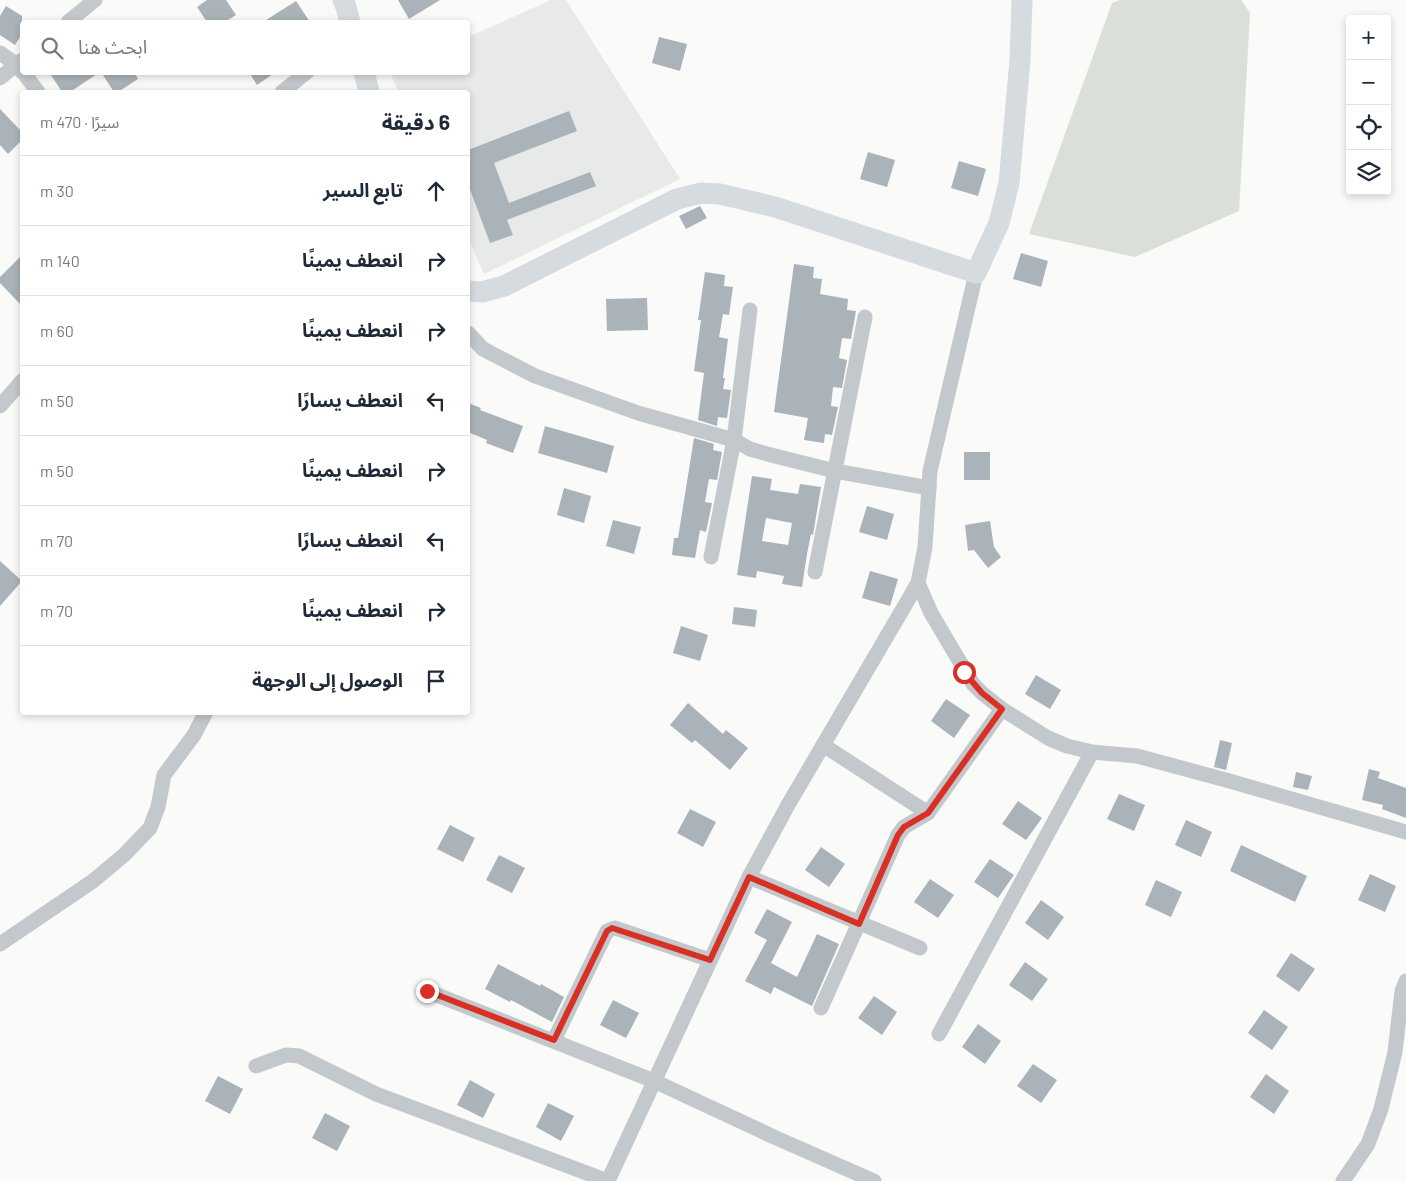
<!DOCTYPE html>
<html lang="ar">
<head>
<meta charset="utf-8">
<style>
	body { margin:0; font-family:Barlow,"Noto Sans Arabic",sans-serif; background:#f6f6f7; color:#1f2937; direction:rtl }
	.controls { position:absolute; right:15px; top:15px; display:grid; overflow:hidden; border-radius:5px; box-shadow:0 2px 8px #0003 }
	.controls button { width:45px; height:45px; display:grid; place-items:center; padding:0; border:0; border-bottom:1px solid #e0e1e3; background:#fff; color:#1f2937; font:25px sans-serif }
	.stop { position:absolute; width:15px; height:15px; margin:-11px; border:4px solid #d93025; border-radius:50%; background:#fff }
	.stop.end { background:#d93025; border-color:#fff; box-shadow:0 1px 5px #0008 }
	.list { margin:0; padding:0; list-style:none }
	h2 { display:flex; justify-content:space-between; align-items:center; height:65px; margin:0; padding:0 20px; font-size:21px }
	h2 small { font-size:16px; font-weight:400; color:#747a83 }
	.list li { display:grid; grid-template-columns:32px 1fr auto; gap:15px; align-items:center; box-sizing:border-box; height:70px; padding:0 20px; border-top:1px solid #e0e1e3 }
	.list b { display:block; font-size:19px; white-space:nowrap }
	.list em { font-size:16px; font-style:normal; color:#747a83 }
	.icon { flex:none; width:28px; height:28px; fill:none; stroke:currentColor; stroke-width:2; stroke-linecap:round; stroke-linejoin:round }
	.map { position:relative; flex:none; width:1406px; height:1181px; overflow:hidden; direction:ltr }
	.search { position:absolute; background:#fff; box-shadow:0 2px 8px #0003; left:20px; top:20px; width:450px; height:55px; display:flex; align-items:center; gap:12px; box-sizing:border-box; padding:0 18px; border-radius:5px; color:#747a83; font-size:19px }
	.panel { position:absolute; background:#fff; box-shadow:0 2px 8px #0003; left:20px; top:90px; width:450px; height:625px; border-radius:5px; direction:rtl }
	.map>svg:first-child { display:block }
	.built { fill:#e8e9e9 }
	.green { fill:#dadfd7 }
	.building { fill:#aab3b9; fill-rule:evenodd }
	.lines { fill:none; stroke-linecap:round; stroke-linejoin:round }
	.street { stroke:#c3c8cc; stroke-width:15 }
	.secondary { stroke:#d6dbdf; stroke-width:21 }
	.route { stroke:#d93025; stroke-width:6 }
</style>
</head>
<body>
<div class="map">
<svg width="1406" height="1181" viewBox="0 0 1406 1181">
	<rect width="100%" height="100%" fill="#fafaf8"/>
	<path class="built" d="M551 0H566L680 179 484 274 468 238V92H399L390 73 468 72V37Z"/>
	<path class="green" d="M1120 0H1241L1250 13 1239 211 1135 257 1029 234 1112 3Z"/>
	<g class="building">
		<path d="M207 0H226L236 15 225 22H207L197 7Z"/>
		<path d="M398 0H440L409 19Z"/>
		<path d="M296 1 310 22H263Z"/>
		<path d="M6 6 22 16V34L15 45 0 35V16Z"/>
		<path d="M659 37 687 44 680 71 652 63Z"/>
		<path d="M49 72H100L70 92H62Z"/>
		<path d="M101 72H134L138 79 118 92H114Z"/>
		<path d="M249 72H276L257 85Z"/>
		<path d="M0 109 22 132V140L8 154 0 145Z"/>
		<path d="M569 111 577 131 494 163 509 203 590 172 596 186 507 220 513 235 490 243 468 184V150Z"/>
		<path d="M868 152 895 160 887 187 860 179Z"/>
		<path d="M959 161 986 169 978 196 951 188Z"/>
		<path d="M700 206 707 218 686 229 679 216Z"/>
		<path d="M1021 253 1048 261 1041 287 1013 279Z"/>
		<path d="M22 255V306L0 283V277Z"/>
		<path d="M794 264 814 267 813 278 822 279 820 294 848 299 847 310 856 311 851 339 842 338 839 358 847 360 842 388 833 387 831 406 838 407 832 435 825 434 824 443 804 440 808 418 774 412Z"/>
		<path d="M705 272 725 275 724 286 733 287 729 315 723 314 719 337 728 339 723 378H725L723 389 731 390 727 418 718 417 717 426 698 420 704 373 694 371 701 320H698Z"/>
		<path d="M647 298 648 330 607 331 606 299Z"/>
		<path d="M468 403 481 408 480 410 523 426 513 453 486 443 487 440 468 432Z"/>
		<path d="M545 426 614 446 607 473 538 453Z"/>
		<path d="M694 438 714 444 713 450 722 452 717 480 709 479 705 502 712 503 706 532 700 530 695 558 672 555 674 538H678Z"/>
		<rect x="964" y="452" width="26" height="28"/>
		<path d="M752 476 772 479 770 490 798 494 800 484 821 487 813 535 811 534 807 554 802 587 782 584 784 576 757 571 756 578 737 575ZM766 518 792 523 788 545 762 541Z"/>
		<path d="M564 488 591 496 584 523 557 515Z"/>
		<path d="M867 506 894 514 887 540 859 532Z"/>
		<path d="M613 520 641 527 634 554 606 546Z"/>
		<path d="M990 521 994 547 1001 557 988 568 974 550 968 551 965 525Z"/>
		<path d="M0 561 22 581 0 606Z"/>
		<path d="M870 571 898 579 890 606 862 598Z"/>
		<path d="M734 607 757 610 755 627 732 624Z"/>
		<path d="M681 626 708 635 700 661 673 653Z"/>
		<path d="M1036 675 1061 690 1050 709 1025 694Z"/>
		<path d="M946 699 970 715 954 738 931 721Z"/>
		<path d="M688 703 723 734 726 730 748 748 730 770 695 740 692 743 670 725Z"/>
		<path d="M1220 740 1232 743 1226 770 1214 767Z"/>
		<path d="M1369 769 1380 772 1378 778 1406 788V818L1382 809 1383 805 1362 800Z"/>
		<path d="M1296 772 1312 776 1308 790 1293 787Z"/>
		<path d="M1119 794 1145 805 1134 831 1107 819Z"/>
		<path d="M1018 801 1042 818 1026 840 1002 824Z"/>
		<path d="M690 809 716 822 703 847 677 833Z"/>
		<path d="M1186 820 1212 832 1201 857 1175 845Z"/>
		<path d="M450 825 475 838 463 862 437 849Z"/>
		<path d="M1241 845 1307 876 1295 902 1230 871Z"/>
		<path d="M821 847 845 864 829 887 805 870Z"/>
		<path d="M499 855 525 868 512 893 486 880Z"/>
		<path d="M990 859 1014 875 998 898 974 882Z"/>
		<path d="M1370 874 1396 886 1385 912 1358 900Z"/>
		<path d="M930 879 954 895 938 918 914 902Z"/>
		<path d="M1156 880 1182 892 1171 917 1145 905Z"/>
		<path d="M1041 900 1064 917 1048 940 1025 923Z"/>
		<path d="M767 909 792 922 771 963 797 977 817 934 839 944 812 1006 774 987 771 994 745 981 767 940 754 933Z"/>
		<path d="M1291 953 1315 969 1299 992 1276 976Z"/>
		<path d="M1025 962 1048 979 1032 1001 1009 985Z"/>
		<path d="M498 964 540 986 541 984 564 997 552 1022 511 1000 510 1002 485 989Z"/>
		<path d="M874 996 897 1012 882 1035 858 1018Z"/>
		<path d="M613 1000 639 1013 626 1038 600 1025Z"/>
		<path d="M1264 1010 1288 1027 1272 1050 1248 1033Z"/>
		<path d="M978 1024 1001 1041 985 1064 962 1047Z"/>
		<path d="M1033 1064 1057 1080 1041 1103 1017 1086Z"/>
		<path d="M1266 1074 1289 1091 1274 1114 1250 1097Z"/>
		<path d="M218 1076 243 1089 230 1114 205 1101Z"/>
		<path d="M470 1080 495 1094 483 1118 457 1105Z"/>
		<path d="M548 1103 574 1116 561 1141 536 1127Z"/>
		<path d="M325 1113 350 1126 337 1151 312 1138Z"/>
	</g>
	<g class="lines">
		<g class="street">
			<path d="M68 22 95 0"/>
			<path d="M0 53 17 65 22 72"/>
			<path d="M23 72 38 92"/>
			<path d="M0 78 22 60"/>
			<path d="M282 92 307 72"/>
			<path d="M976 273 930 471 925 547 918 583 931 613 973 684 982 693 1002 709 1048 738 1067 746 1092 752 1137 756 1226 780 1406 832"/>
			<path d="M468 333 483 349 535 376 638 413 734 440 750 449 771 455 835 471 929 488"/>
			<path d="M0 406 22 381"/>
			<path d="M711 557 734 440 750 310"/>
			<path d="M815 572 865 317"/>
			<path d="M823 745 928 813"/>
			<path d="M749 877 920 948"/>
			<path d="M0 944 93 881 124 855 150 828 158 807 164 775 194 735 206 712"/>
			<path d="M427 991 654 1081 774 1137 874 1181"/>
			<path d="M821 1008 898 835 904 827 928 813 1002 709"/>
			<path d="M939 1034 1092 752"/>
			<path d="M554 1040 607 931 615 928 710 960"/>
			<path d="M256 1066 286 1055 299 1056 376 1094 608 1181"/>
			<path d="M608 1181 749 877 788 805 918 583"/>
			<path d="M1343 1181 1368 1144 1381 1109 1395 1052 1402 991 1406 981"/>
		</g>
		<g class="secondary">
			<path d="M343 0 346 7 350 22"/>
			<path d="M364 72 369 92"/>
			<path d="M468 291 482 292 504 286 677 199 701 193 720 194 775 207 976 273 999 223 1009 183 1020 60 1022 0"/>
		</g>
	</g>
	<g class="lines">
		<path class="route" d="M427 991 554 1040 607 931 612 928 710 960 749 877 859 924 898 835 904 827 928 813 1002 709 982 693 964 672"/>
	</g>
</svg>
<div class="controls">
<button>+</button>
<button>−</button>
<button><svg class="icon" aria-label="locate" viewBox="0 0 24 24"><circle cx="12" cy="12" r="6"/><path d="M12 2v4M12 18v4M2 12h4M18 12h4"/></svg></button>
<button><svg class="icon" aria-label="layers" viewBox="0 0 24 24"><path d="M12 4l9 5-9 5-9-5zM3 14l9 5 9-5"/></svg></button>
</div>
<div class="stop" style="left:964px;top:672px"></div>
<div class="stop end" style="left:427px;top:991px"></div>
<div class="search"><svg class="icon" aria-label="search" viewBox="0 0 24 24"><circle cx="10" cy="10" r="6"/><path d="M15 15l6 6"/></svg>ابحث هنا</div>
<section class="panel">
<h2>6 دقيقة<small>سيرًا · 470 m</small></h2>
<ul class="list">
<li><svg class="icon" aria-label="ahead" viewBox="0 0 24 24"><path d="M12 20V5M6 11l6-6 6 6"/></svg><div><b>تابع السير</b></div><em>30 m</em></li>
<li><svg class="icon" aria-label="right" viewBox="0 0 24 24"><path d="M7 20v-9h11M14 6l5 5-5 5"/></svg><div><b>انعطف يمينًا</b></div><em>140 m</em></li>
<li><svg class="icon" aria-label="right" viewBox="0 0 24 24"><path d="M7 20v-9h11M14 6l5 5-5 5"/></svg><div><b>انعطف يمينًا</b></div><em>60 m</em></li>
<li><svg class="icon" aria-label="left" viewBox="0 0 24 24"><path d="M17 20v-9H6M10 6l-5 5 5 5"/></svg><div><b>انعطف يسارًا</b></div><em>50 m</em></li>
<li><svg class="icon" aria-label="right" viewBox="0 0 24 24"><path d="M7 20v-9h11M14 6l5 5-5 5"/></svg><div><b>انعطف يمينًا</b></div><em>50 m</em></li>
<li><svg class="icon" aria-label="left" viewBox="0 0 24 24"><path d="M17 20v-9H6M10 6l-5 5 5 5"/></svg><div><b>انعطف يسارًا</b></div><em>70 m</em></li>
<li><svg class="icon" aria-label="right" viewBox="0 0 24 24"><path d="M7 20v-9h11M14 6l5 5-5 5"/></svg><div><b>انعطف يمينًا</b></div><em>70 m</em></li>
<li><svg class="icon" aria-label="arrive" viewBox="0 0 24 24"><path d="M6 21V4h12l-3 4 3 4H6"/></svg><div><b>الوصول إلى الوجهة</b></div></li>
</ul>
</section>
</div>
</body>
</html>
